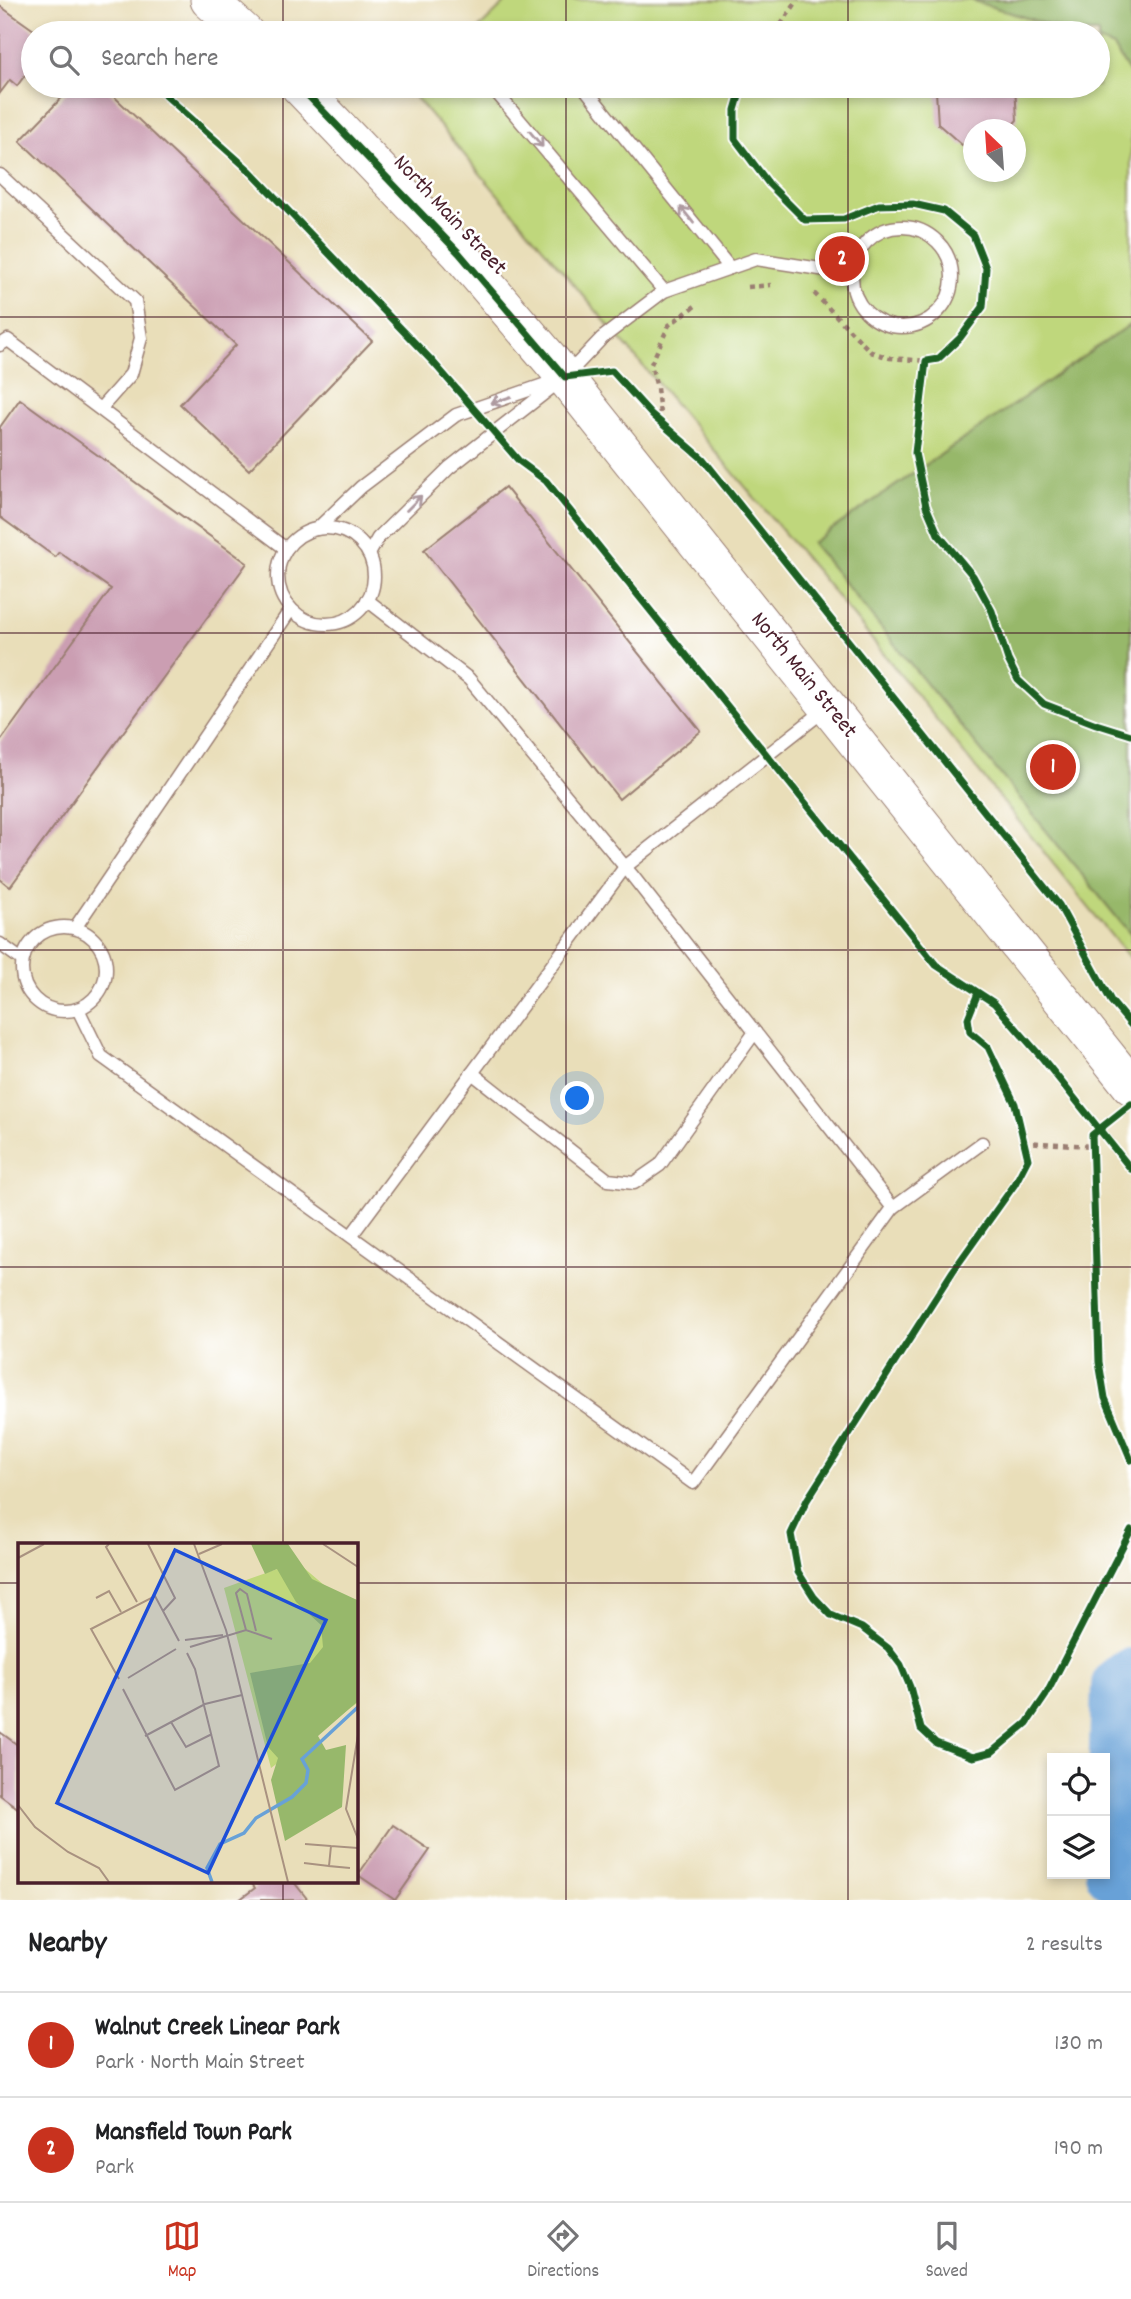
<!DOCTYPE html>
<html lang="en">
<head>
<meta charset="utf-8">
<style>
	body { margin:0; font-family:Dekko,sans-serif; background:#f6f6f6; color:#202124 }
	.controls { position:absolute; right:21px; bottom:21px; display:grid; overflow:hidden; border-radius:0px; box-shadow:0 4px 10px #0003 }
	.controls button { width:63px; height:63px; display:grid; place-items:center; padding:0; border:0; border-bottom:2px solid #e0e0e0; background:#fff; color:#202124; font:35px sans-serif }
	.compass { position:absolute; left:963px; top:119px; width:63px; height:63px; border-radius:50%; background:#fff; box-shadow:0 4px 10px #0003; rotate:335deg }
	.you { position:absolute; left:578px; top:1099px; width:24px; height:24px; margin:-18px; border:5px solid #fff; border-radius:50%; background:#1a73e8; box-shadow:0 0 0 10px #1a73e833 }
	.badge { display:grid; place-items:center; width:46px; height:46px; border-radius:50%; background:#c8321e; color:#fff; font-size:23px; font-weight:700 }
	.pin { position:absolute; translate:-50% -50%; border:4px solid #fff; box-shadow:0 2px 7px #0006 }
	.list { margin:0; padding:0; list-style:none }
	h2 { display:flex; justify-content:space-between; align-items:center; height:91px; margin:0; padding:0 28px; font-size:30px }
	h2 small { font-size:23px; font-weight:400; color:#757577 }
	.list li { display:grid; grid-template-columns:46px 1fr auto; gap:21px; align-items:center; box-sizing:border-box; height:105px; padding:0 28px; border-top:2px solid #e0e0e0 }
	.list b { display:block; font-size:26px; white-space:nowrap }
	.list p { margin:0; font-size:23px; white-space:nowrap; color:#757577 }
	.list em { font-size:23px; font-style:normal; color:#757577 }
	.icon { flex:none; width:38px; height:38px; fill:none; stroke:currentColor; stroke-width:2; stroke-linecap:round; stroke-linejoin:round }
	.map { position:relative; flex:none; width:1131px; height:1900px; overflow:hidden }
	.search { position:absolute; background:#fff; box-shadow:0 4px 10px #0003; left:21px; right:21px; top:21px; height:77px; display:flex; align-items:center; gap:18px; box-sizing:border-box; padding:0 24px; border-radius:38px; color:#757577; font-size:26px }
	.sheet { height:301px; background:#fff }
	nav { display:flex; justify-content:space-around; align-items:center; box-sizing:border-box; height:98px; border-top:2px solid #e0e0e0; background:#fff; font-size:19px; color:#757577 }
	nav a { display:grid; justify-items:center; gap:4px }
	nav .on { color:#c8321e }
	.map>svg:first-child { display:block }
	.green { fill:#bfd77b; stroke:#847b53; stroke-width:2; fill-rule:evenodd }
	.forest { fill:#97b86b; stroke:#706c4b; stroke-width:2 }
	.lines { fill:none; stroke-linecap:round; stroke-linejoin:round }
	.river { stroke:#68a1d7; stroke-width:56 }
	.building { fill:#cb9eb2 }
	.lane-casing { stroke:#9a7e72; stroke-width:15 }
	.secondary-casing { stroke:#9a7e72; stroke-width:39 }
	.path { stroke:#9a7e72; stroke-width:4.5; stroke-dasharray:5 5; stroke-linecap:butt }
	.lane { stroke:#fff; stroke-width:12 }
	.secondary { stroke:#fff; stroke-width:37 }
	.cycleway-casing { stroke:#fff; stroke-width:11 }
	.cycleway { stroke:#1b5e20; stroke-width:7 }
	.oneway { stroke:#ae9aa0 }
	.grid { fill:none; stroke:#4a1f2b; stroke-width:2; stroke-opacity:0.55 }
	.labels { text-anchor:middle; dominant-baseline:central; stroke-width:5; stroke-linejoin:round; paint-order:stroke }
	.street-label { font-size:23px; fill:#4a1f2b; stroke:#fff }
	.inset-river { fill:none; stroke:#68a1d7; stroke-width:3.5 }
	.inset-road { fill:none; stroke:#a99280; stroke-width:2 }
	.view { fill:#1d4ed8; fill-opacity:0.15; stroke:#1d4ed8; stroke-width:3.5 }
	.inset-edge { fill:none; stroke:#4a1f2b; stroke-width:3.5 }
</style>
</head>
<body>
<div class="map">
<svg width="1131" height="1900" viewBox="0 0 1131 1900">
	<rect width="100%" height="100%" fill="#fff"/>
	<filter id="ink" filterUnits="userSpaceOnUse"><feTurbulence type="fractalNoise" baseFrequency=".0143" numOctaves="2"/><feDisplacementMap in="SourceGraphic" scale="14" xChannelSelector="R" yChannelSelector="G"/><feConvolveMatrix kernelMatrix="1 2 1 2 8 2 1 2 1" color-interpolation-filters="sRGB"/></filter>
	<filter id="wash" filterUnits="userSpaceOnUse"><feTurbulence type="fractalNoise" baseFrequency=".00686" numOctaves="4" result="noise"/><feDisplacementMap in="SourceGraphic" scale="28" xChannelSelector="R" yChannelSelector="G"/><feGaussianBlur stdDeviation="1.57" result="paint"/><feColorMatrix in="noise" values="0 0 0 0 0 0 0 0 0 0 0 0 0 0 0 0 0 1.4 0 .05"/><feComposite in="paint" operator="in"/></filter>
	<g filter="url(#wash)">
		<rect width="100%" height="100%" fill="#e9deb9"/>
		<path class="green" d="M508 0H1131V960L819 574 412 93 420 86H1098V33H474ZM974 130H1016V172H974Z"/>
		<g class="forest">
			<path d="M971 0H1131V75L1113 47 1098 41V33H1073Z"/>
			<path d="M1131 324V935L812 543Z"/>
		</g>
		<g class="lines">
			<path class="river" d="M1131 1676 1119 1686 1113 1872 1131 1887"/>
		</g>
		<g id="blocks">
			<g class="building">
				<path d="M0 6 38 33H33V64L17 86 10 80 0 93Z"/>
				<path d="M735 25 747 33H729Z"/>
				<path d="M73 86H103L372 341 249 470 180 404 236 345 20 141Z"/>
				<path d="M940 86H1015L1017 120 1008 130H974V145H962L938 124 936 91Z"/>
				<path d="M20 399 247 563 10 887 0 879V742L111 589 59 552 55 557 0 517V427Z"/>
				<path d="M505 487 701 731 619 799 424 550Z"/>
				<path d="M0 1732 19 1746V1809L0 1795Z"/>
				<path d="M393 1825 430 1850 395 1900 358 1875Z"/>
				<path d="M250 1881H293L308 1900H239L255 1888Z"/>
			</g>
		</g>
	</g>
	<g filter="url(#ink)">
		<use href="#blocks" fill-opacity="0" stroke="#9a7e72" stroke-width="2"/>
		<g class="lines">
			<defs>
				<g id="lane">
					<path d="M494 86 496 92 664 291"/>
					<path d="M583 86 730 268"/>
					<path d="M0 175 135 301 141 338 131 374 101 408"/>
					<circle cx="902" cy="277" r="50"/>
					<path d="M0 345 8 340 286 549"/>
					<circle cx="326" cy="576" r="48"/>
					<path d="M317 529 361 487 456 415 555 381"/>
					<path d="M369 554 378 538 449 468 565 377 602 338 664 291 756 259 852 274"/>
					<circle cx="64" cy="969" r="42"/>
					<path d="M75 928 291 609"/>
					<path d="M0 944 22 960"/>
					<path d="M78 1009 101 1056 693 1483 893 1208 631 874 469 679 367 600"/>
					<path d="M472 1073 608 1180 634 1183 660 1165 755 1032"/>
					<path d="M893 1208 982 1143"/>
					<path d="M351 1236 625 867 827 708"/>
				</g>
				<g id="secondary">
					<path d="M209 0 245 33"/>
					<path d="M299 86 459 253 554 364 1131 1086"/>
				</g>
			</defs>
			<use href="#lane" class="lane-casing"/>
			<use href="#secondary" class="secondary-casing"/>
			<g class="path">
				<path d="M775 33 798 0"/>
				<path d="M742 86 735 110V139L769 184 805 220 844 219 879 205 913 204 944 211 973 235 986 268 983 307 960 338 938 359 926 361 890 358 871 352 813 292"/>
				<path d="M748 287 771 285"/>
				<path d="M926 361 915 453 926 506 938 534 973 576 992 611 1008 660 1018 680 1044 704 1096 724 1131 735"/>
				<path d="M661 423 657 388 651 364 669 325 698 304"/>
				<path d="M1024 1142 1092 1146"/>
			</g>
			<use href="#lane" class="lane"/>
			<use href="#secondary" class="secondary"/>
			<defs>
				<g id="cycleway">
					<path d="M155 86 249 170 433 362 519 461 546 481 936 965 994 1003 1043 1059 1131 1169"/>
					<path d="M299 86 459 253 565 377 612 371 652 415 703 459 1059 905 1111 1001 1131 1025"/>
					<path d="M742 86 735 110V139L769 184 805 220 844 219 879 205 913 204 944 211 973 235 986 268 983 307 960 338 938 359 926 361 915 453 926 506 938 534 973 576 992 611 1008 660 1018 680 1044 704 1096 724 1131 735"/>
					<path d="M978 993 968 1018 970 1032 988 1047 1015 1104 1028 1159 1015 1184 953 1271 807 1500 791 1534 798 1572 814 1597 831 1615 862 1628 888 1648 901 1665 910 1687 921 1729 936 1743 973 1757 992 1752 1027 1723 1046 1695 1131 1530"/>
					<path d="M1131 1104 1092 1135 1099 1362 1105 1398 1131 1460"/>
				</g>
			</defs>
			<use href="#cycleway" class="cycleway-casing"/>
			<use href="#cycleway" class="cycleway"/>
		</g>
		<defs><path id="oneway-shaft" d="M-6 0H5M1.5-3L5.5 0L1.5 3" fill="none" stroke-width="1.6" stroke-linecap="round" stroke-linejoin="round" transform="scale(1.75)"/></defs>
		<g class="oneway">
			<use href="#oneway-shaft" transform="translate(536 139) rotate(50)"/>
			<use href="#oneway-shaft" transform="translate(687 215) rotate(-129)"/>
			<use href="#oneway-shaft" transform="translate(501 400) rotate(161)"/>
			<use href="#oneway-shaft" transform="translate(414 503) rotate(-45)"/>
		</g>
	</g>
	<path class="grid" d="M283 0V33M566 0V33M848 0V33M283 86V1545M566 86V1900M848 86V1900M0 317H1131M0 633H1131M0 950H1131M0 1267H1131M0 1583H19M355 1583H1131M283 1881V1900"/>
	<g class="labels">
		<g class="street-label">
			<text transform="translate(449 216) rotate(47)">North Main Street</text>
			<text transform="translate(803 676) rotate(51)">North Main Street</text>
		</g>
	</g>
	<g transform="translate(18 1543)">
		<rect width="340" height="340" fill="#e9deb9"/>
		<path d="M279 19 313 48 339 57V160L253 225 206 45Z" fill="#bfd77b"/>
		<path d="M233 1H270L294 36 339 57V159L300 193 308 207 328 202 324 264 267 298 253 237 260 215 250 204 232 130 292 120 305 104 303 82 278 59 259 26 247 31Z" fill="#97b86b"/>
		<path class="inset-river" d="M194 339 189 325 202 301 226 290 238 275 274 254 288 240 290 227 284 216 340 164"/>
		<path class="inset-road" d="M91 1 88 4 119 59M130 1 157 55 145 68M176 1 208 87 270 339M305 1 340 24M181 11 204 1M0 15 26 1M78 55 91 48 103 69M228 87 218 50 222 46 229 51 238 88M167 97 205 92M172 104 228 87 254 96M110 135 158 106M101 136 73 86 137 53 161 98M105 146 157 247 201 223 177 126 169 110M153 179 168 204 194 191M340 192 328 266 340 296M127 193 187 161 224 152M0 262 17 284 50 309 81 325 91 339M287 301 313 303M286 320 311 323M332 325 311 323 313 303 340 305"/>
		<path class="view" d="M157 7 308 77 190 330 39 260Z"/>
		<rect width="340" height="340" class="inset-edge"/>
	</g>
</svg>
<div class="controls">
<button><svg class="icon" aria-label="locate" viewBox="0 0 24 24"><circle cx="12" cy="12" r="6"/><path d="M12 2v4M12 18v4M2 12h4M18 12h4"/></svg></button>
<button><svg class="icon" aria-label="layers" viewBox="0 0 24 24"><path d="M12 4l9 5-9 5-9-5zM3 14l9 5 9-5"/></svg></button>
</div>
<svg class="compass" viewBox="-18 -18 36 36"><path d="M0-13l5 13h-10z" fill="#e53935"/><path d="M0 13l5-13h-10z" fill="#757577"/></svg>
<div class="you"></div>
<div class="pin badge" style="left:1053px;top:767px">1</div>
<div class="pin badge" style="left:842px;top:259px">2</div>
<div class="search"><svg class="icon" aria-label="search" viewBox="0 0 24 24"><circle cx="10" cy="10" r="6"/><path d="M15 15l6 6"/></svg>Search here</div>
</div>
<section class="sheet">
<h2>Nearby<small>2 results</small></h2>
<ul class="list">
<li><span class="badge">1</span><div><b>Walnut Creek Linear Park</b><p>Park · North Main Street</p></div><em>130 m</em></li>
<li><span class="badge">2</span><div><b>Mansfield Town Park</b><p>Park</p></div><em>190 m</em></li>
</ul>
</section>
<nav>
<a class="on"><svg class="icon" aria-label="map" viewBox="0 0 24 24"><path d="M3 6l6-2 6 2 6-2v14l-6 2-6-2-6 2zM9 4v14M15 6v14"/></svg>Map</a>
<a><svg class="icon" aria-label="directions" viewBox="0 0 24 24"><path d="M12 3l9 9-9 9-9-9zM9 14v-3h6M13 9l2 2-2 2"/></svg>Directions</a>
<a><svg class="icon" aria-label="saved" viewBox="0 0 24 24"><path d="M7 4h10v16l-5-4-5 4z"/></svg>Saved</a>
</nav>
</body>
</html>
